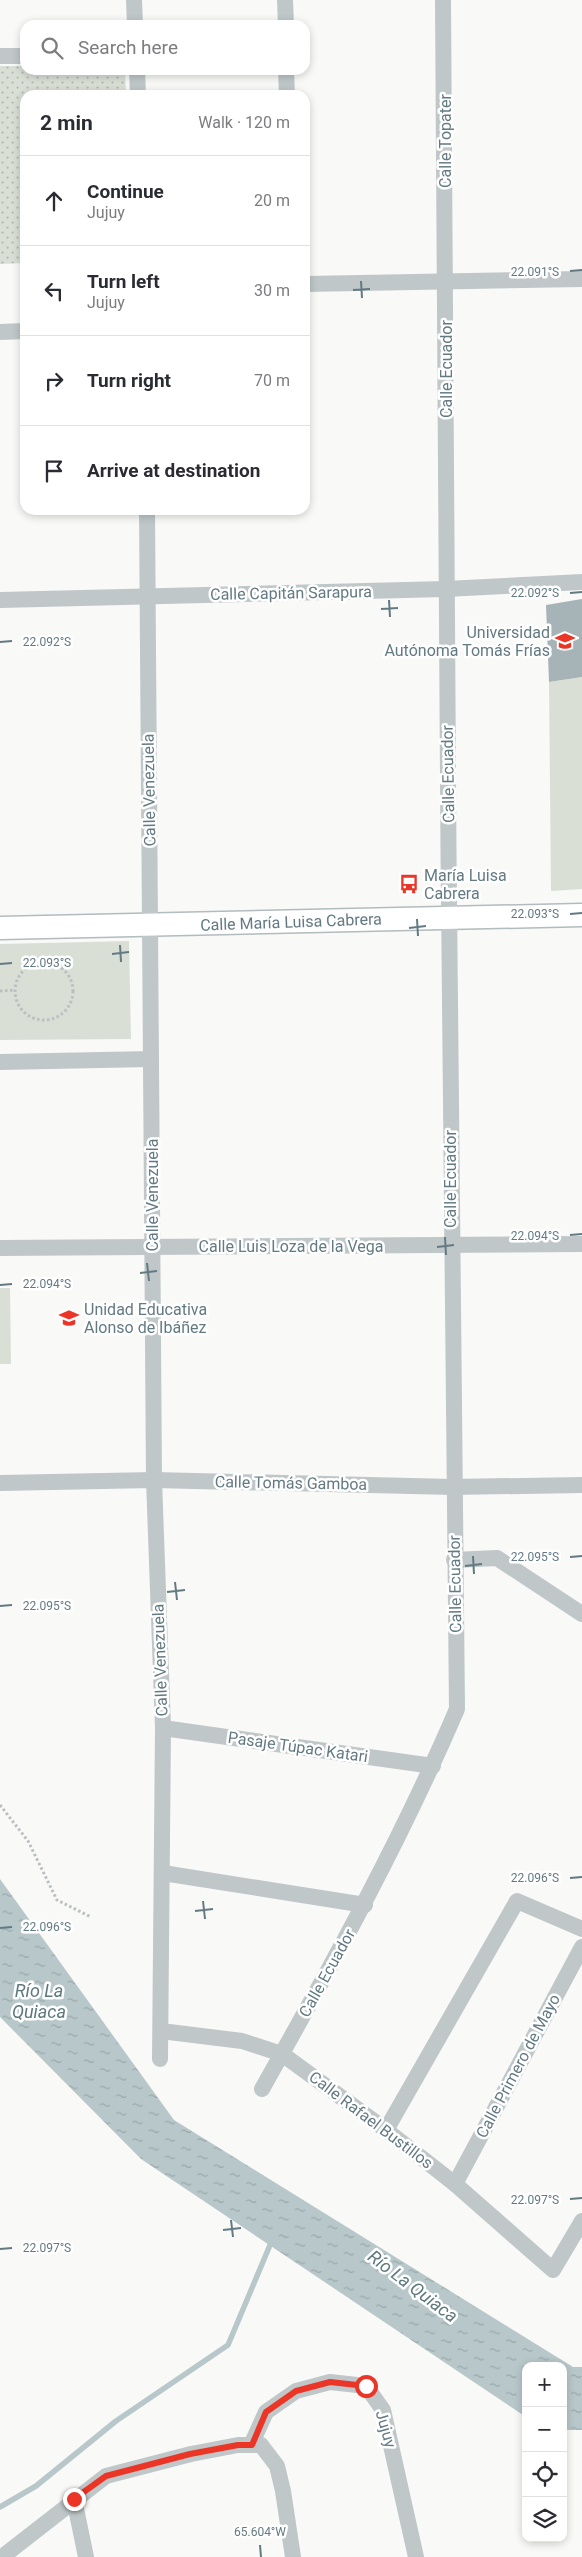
<!DOCTYPE html>
<html lang="en">
<head>
<meta charset="utf-8">
<style>
	body { margin:0; font-family:Roboto,sans-serif; background:#f2f2f3; color:#2b2b33 }
	.controls { position:absolute; right:15px; bottom:15px; display:grid; overflow:hidden; border-radius:10px; box-shadow:0 2px 8px #0003 }
	.controls button { width:45px; height:45px; display:grid; place-items:center; padding:0; border:0; border-bottom:1px solid #e1e1e2; background:#fff; color:#2b2b33; font:25px sans-serif }
	.stop { position:absolute; width:15px; height:15px; margin:-11px; border:4px solid #ea3527; border-radius:50%; background:#fff }
	.stop.end { background:#ea3527; border-color:#fff; box-shadow:0 1px 5px #0008 }
	.list { margin:0; padding:0; list-style:none }
	h2 { display:flex; justify-content:space-between; align-items:center; height:65px; margin:0; padding:0 20px; font-size:21px }
	h2 small { font-size:16px; font-weight:400; color:#7c7c81 }
	.list li { display:grid; grid-template-columns:32px 1fr auto; gap:15px; align-items:center; box-sizing:border-box; height:90px; padding:0 20px; border-top:1px solid #e1e1e2 }
	.list b { display:block; font-size:19px; white-space:nowrap }
	.list p { margin:0; font-size:16px; white-space:nowrap; color:#7c7c81 }
	.list em { font-size:16px; font-style:normal; color:#7c7c81 }
	.icon { flex:none; width:28px; height:28px; fill:none; stroke:currentColor; stroke-width:2; stroke-linecap:round; stroke-linejoin:round }
	.map { position:relative; flex:none; width:582px; height:2557px; overflow:hidden }
	.search { position:absolute; background:#fff; box-shadow:0 2px 8px #0003; left:20px; top:20px; width:290px; height:55px; display:flex; align-items:center; gap:12px; box-sizing:border-box; padding:0 18px; border-radius:15px; color:#7c7c81; font-size:19px }
	.panel { position:absolute; background:#fff; box-shadow:0 2px 8px #0003; left:20px; top:90px; width:290px; height:425px; border-radius:15px }
	.map>svg:first-child { display:block }
	.grass { fill:url(#grass-dots) }
	.park { fill:#dadfd6 }
	.water { fill:url(#water-ripples) }
	.lines { fill:none; stroke-linecap:round; stroke-linejoin:round }
	.stream { stroke:#b8c8ca; stroke-width:5.5 }
	.building { fill:#a6b3b7 }
	.secondary-casing { stroke:#b2bbbe; stroke-width:25 }
	.path { stroke:#babfc1; stroke-width:3; stroke-dasharray:2.5 2.5; stroke-linecap:butt }
	.street { stroke:#c0c7c9; stroke-width:16 }
	.secondary { stroke:#fff; stroke-width:22 }
	.route { stroke:#ea3527; stroke-width:6 }
	.ticks { fill:none; stroke:#637a83; stroke-width:2 }
	.labels { text-anchor:middle; dominant-baseline:central; stroke-width:5; stroke-linejoin:round; paint-order:stroke }
	.street-label { font-size:16px; fill:#637a83; stroke:#fff }
	.poi-label { font-size:16px; fill:#637a83; stroke:#fff; text-anchor:start }
	.water-label { font-size:18px; font-style:italic; fill:#5e797d; stroke:#fff }
	.ticks-label { font-size:12px; text-anchor:middle; fill:#637a83; stroke:#fff; stroke-width:5; stroke-linejoin:round; paint-order:stroke }
</style>
</head>
<body>
<div class="map">
<svg width="582" height="2557" viewBox="0 0 582 2557">
	<defs>
		<pattern id="grass-dots" width="8" height="8" patternUnits="userSpaceOnUse" patternTransform="scale(1.25)"><rect width="8" height="8" fill="#dadfd6"/><path d="M2 2h.1M6 6h.1" fill="none" stroke="#b4bab3" stroke-width="1.8" stroke-linecap="round"/></pattern>
		<pattern id="water-ripples" width="26" height="14" patternUnits="userSpaceOnUse" patternTransform="scale(1.25)"><rect width="26" height="14" fill="#b8c8ca"/><path d="M2 4q2-2 4 0t4 0M15 11q2-2 4 0t4 0" fill="none" stroke="#99a7a9"/></pattern>
	</defs>
	<rect width="100%" height="100%" fill="#f9f9f7"/>
	<path class="grass" d="M0 66H25V70H125L126 95H25V263L0 264Z"/>
	<g class="park">
		<path d="M582 677V889L551 891 549 682Z"/>
		<path d="M129 941 131 1039 0 1040V944Z"/>
		<path d="M0 1288H10L11 1364H0Z"/>
	</g>
	<path class="water" d="M0 1879 174 2120 573 2367H582V2430H563V2366H526V2417L141 2159 0 2017Z"/>
	<g class="lines">
		<path class="stream" d="M0 2507 36 2486 116 2421 228 2345 273 2238"/>
	</g>
	<path class="building" d="M582 599V677L549 682 546 605Z"/>
	<g class="lines">
		<defs>
			<path id="secondary" d="M0 928 582 915"/>
		</defs>
		<use href="#secondary" class="secondary-casing"/>
		<g class="path">
			<circle cx="44" cy="991" r="29"/>
			<path d="M0 991 15 990"/>
			<path d="M0 1805 28 1841 57 1900 91 1917"/>
		</g>
		<g class="street">
			<path d="M134 0 135 25"/>
			<path d="M285 0 286 25"/>
			<path d="M0 56H25"/>
			<path d="M137 70 138 95"/>
			<path d="M286 70 287 95"/>
			<path d="M305 284 582 279"/>
			<path d="M0 332 25 331"/>
			<path d="M147 510 154 1480 163 1728 160 2059"/>
			<path d="M0 600 446 589 582 582"/>
			<path d="M0 1062 151 1059"/>
			<path d="M0 1248 582 1244"/>
			<path d="M0 1483 154 1480 453 1487 582 1485"/>
			<path d="M454 1560 497 1558 582 1614"/>
			<path d="M163 1728 433 1766"/>
			<path d="M163 1873 365 1905"/>
			<path d="M161 2031 242 2041 282 2054 386 2130 455 2184 553 2270 582 2221"/>
			<path d="M262 2089C332 1965 401 1840 457 1709 448 1139 448 570 443 0"/>
			<path d="M386 2130 517 1901 582 1929"/>
			<path d="M455 2184 582 1947"/>
			<path d="M251 2445 266 2412 296 2391 330 2382 366 2386 383 2410 416 2557"/>
			<path d="M74 2499 86 2557"/>
			<path d="M2 2557 106 2476 191 2454 238 2445H261L277 2466 283 2491 293 2557"/>
		</g>
		<use href="#secondary" class="secondary"/>
	</g>
	<g class="lines">
		<path class="route" d="M74 2499 106 2476 190 2454 238 2445H252L266 2412 296 2391 330 2382 366 2386"/>
	</g>
	<path class="ticks" d="M570 271 582 270M361 281 362 298M353 290 370 289M570 593 582 592M389 600 390 617M381 609 398 608M0 642 12 641M570 914 582 913M417 919 418 936M409 928 426 926M120 945 121 962M112 954 129 952M0 964 12 963M570 1235 582 1234M445 1237 446 1255M437 1247 454 1245M147 1263 149 1281M140 1273 157 1271M0 1285 12 1284M473 1556 474 1574M570 1557 582 1556M465 1566 482 1564M175 1582 177 1600M167 1592 185 1590M0 1606 12 1605M570 1878 582 1877M203 1901 205 1919M195 1911 213 1909M0 1928 12 1927M570 2199 582 2198M231 2220 233 2237M223 2230 241 2228M0 2249 12 2248M260 2545 261 2557"/>
	<defs>
		<symbol id="university-bare" viewBox="-9 -9 18 18"><path d="M0-5L7-2L0 1L-7-2ZM-4 1L0 2.5L4 1V4Q0 6-4 4Z" fill="#ea3527" stroke="#fff" stroke-width="2.5" paint-order="stroke"/></symbol>
		<symbol id="bus-bare" viewBox="-9 -9 18 18"><path d="M-5-6H5V4H4V6H2V4H-2V6H-4V4H-5ZM-3.5-4V0h7V-4ZM-3.5 1.2v1.5H-2V1.2ZM2 1.2v1.5H3.5V1.2Z" fill="#ea3527" stroke="#fff" stroke-width="2.5" paint-order="stroke"/></symbol>
		<symbol id="school-bare" viewBox="-9 -9 18 18"><path d="M0-5L7-2L0 1L-7-2ZM-4 1L0 2.5L4 1V4Q0 6-4 4Z" fill="#ea3527" stroke="#fff" stroke-width="2.5" paint-order="stroke"/></symbol>
	</defs>
	<g fill-rule="evenodd">
		<use href="#university-bare" x="551" y="627" width="28" height="28"/>
		<use href="#bus-bare" x="395" y="870" width="28" height="28"/>
		<use href="#school-bare" x="55" y="1304" width="28" height="28"/>
	</g>
	<g class="labels">
		<g class="street-label">
			<text transform="translate(445 141) rotate(-90)">Calle Topater</text>
			<text transform="translate(446 369) rotate(-90)">Calle Ecuador</text>
			<text transform="translate(291 593) rotate(-1)">Calle Capitán Sarapura</text>
			<text transform="translate(448 774) rotate(-91)">Calle Ecuador</text>
			<text transform="translate(149 790) rotate(-91)">Calle Venezuela</text>
			<text transform="translate(291 922) rotate(-2)">Calle María Luisa Cabrera</text>
			<text transform="translate(450 1179) rotate(-90)">Calle Ecuador</text>
			<text transform="translate(152 1195) rotate(-90)">Calle Venezuela</text>
			<text x="291" y="1246">Calle Luis Loza de la Vega</text>
			<text transform="translate(291 1483) rotate(1)">Calle Tomás Gamboa</text>
			<text transform="translate(455 1584) rotate(-91)">Calle Ecuador</text>
			<text transform="translate(160 1660) rotate(-92)">Calle Venezuela</text>
			<text transform="translate(298 1747) rotate(8)">Pasaje Túpac Katari</text>
			<text transform="translate(327 1973) rotate(-61)">Calle Ecuador</text>
			<text transform="translate(518 2066) rotate(-62)">Calle Primero de Mayo</text>
			<text transform="translate(371 2120) rotate(37)">Calle Rafael Bustillos</text>
			<text transform="translate(386 2429) rotate(74)">Jujuy</text>
		</g>
		<g class="poi-label">
			<text x="550" y="632" text-anchor="end">Universidad<tspan x="550" dy="18">Autónoma Tomás Frías</tspan></text>
			<text x="424" y="875">María Luisa<tspan x="424" dy="18">Cabrera</tspan></text>
			<text x="84" y="1309">Unidad Educativa<tspan x="84" dy="18">Alonso de Ibáñez</tspan></text>
		</g>
		<g class="water-label">
			<text x="39" y="1990">Río La<tspan x="39" dy="21">Quiaca</tspan></text>
			<text transform="translate(413 2286) rotate(37)">Río La Quiaca</text>
		</g>
	</g>
	<g class="ticks-label">
		<text x="535" y="276">22.091°S</text>
		<text x="535" y="597">22.092°S</text>
		<text x="47" y="646">22.092°S</text>
		<text x="535" y="918">22.093°S</text>
		<text x="47" y="967">22.093°S</text>
		<text x="535" y="1240">22.094°S</text>
		<text x="47" y="1288">22.094°S</text>
		<text x="535" y="1561">22.095°S</text>
		<text x="47" y="1610">22.095°S</text>
		<text x="535" y="1882">22.096°S</text>
		<text x="47" y="1931">22.096°S</text>
		<text x="535" y="2204">22.097°S</text>
		<text x="47" y="2252">22.097°S</text>
		<text x="260" y="2536">65.604°W</text>
	</g>
</svg>
<div class="controls">
<button>+</button>
<button>−</button>
<button><svg class="icon" aria-label="locate" viewBox="0 0 24 24"><circle cx="12" cy="12" r="6"/><path d="M12 2v4M12 18v4M2 12h4M18 12h4"/></svg></button>
<button><svg class="icon" aria-label="layers" viewBox="0 0 24 24"><path d="M12 4l9 5-9 5-9-5zM3 14l9 5 9-5"/></svg></button>
</div>
<div class="stop" style="left:366px;top:2386px"></div>
<div class="stop end" style="left:74px;top:2499px"></div>
<div class="search"><svg class="icon" aria-label="search" viewBox="0 0 24 24"><circle cx="10" cy="10" r="6"/><path d="M15 15l6 6"/></svg>Search here</div>
<section class="panel">
<h2>2 min<small>Walk · 120 m</small></h2>
<ul class="list">
<li><svg class="icon" aria-label="ahead" viewBox="0 0 24 24"><path d="M12 20V5M6 11l6-6 6 6"/></svg><div><b>Continue</b><p>Jujuy</p></div><em>20 m</em></li>
<li><svg class="icon" aria-label="left" viewBox="0 0 24 24"><path d="M17 20v-9H6M10 6l-5 5 5 5"/></svg><div><b>Turn left</b><p>Jujuy</p></div><em>30 m</em></li>
<li><svg class="icon" aria-label="right" viewBox="0 0 24 24"><path d="M7 20v-9h11M14 6l5 5-5 5"/></svg><div><b>Turn right</b></div><em>70 m</em></li>
<li><svg class="icon" aria-label="arrive" viewBox="0 0 24 24"><path d="M6 21V4h12l-3 4 3 4H6"/></svg><div><b>Arrive at destination</b></div></li>
</ul>
</section>
</div>
</body>
</html>
